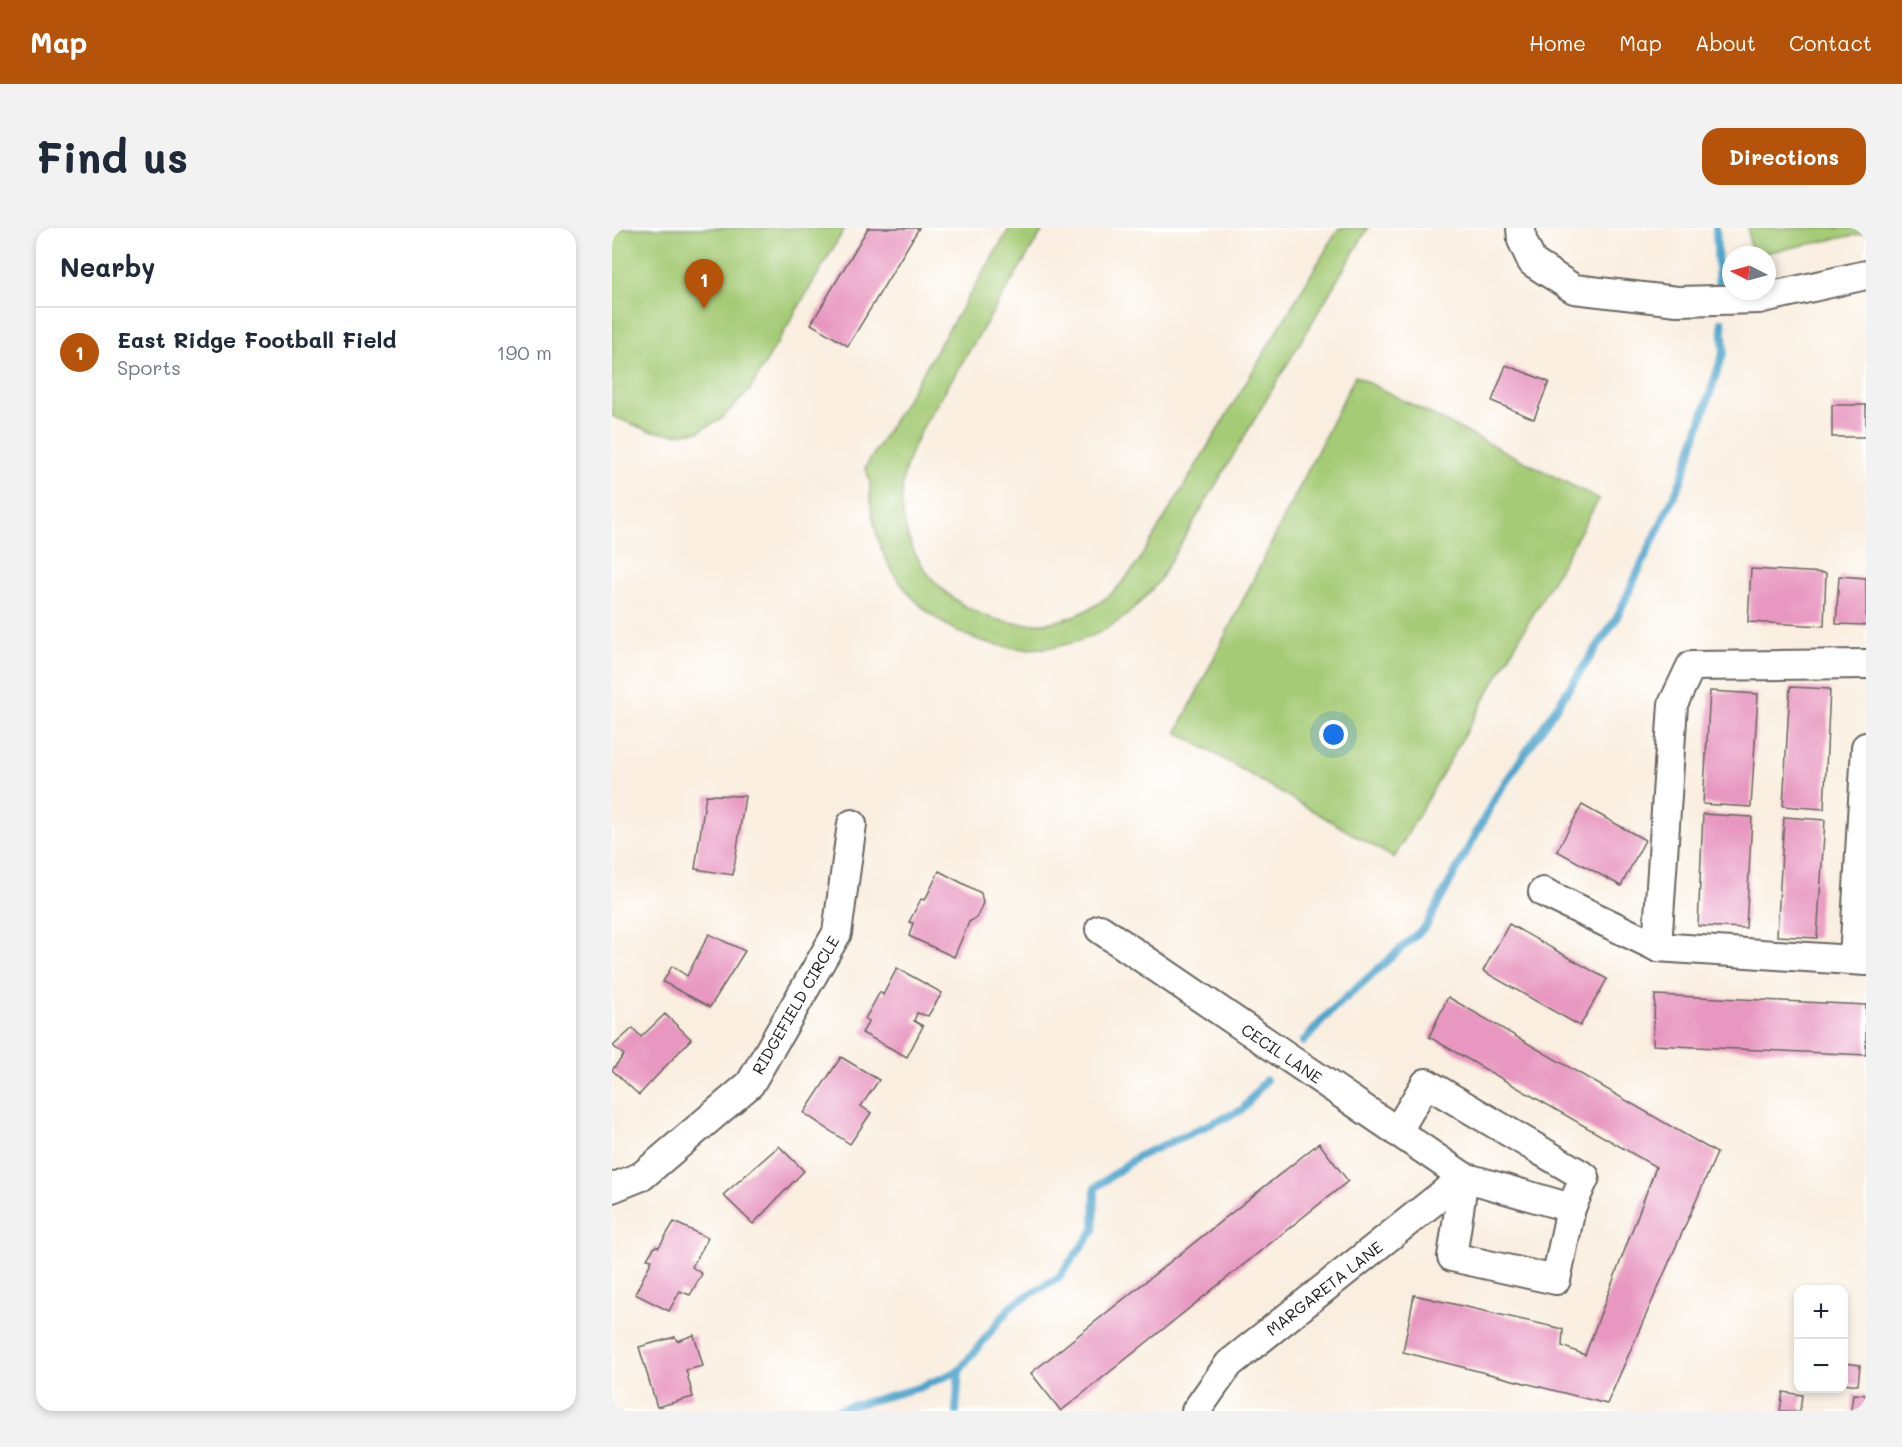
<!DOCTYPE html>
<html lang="en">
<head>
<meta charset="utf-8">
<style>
	body { margin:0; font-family:Mali,sans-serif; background:#f2f2f3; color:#1f2937 }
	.controls { position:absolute; right:18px; bottom:18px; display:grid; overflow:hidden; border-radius:12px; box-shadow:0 3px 9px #0003 }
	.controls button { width:54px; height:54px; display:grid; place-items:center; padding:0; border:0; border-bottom:2px solid #e0e1e3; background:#fff; color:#1f2937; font:30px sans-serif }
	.compass { position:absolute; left:1110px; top:18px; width:54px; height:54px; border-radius:50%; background:#fff; box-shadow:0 3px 9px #0003; rotate:276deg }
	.you { position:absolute; left:722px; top:507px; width:21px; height:21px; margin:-15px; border:4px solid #fff; border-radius:50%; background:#1a73e8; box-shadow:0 0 0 9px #1a73e833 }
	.badge { display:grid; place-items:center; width:39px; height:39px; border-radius:50%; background:#b45309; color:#fff; font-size:20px; font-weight:700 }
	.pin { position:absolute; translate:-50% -50px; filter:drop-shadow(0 2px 3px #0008) }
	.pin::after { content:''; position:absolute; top:32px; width:21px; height:18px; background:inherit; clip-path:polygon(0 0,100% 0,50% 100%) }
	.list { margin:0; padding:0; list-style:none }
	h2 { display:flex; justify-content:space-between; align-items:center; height:78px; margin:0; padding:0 24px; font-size:26px }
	h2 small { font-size:20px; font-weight:400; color:#747a83 }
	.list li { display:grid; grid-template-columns:39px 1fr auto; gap:18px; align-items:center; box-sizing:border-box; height:90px; padding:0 24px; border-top:2px solid #e0e1e3 }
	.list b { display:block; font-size:22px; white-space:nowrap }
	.list p { margin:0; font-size:20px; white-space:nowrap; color:#747a83 }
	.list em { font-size:20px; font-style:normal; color:#747a83 }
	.map { position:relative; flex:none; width:1254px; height:1183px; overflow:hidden; border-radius:18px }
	header { display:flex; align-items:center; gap:36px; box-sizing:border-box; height:84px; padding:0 30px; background:#b45309; color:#fff }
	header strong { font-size:28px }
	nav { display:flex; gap:33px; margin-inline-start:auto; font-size:21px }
	.intro { display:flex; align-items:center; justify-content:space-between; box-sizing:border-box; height:144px; padding:0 36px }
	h1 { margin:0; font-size:42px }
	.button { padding:15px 27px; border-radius:18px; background:#b45309; color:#fff; font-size:21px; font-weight:700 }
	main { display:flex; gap:36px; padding:0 36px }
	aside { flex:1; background:#fff; border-radius:18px; box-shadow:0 3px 9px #0003 }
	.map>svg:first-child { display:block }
	.green { fill:#a5cb76; stroke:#607449; stroke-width:1.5 }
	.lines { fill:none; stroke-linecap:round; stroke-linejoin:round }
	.stream { stroke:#50a5cc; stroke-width:8 }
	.building { fill:#e897c0 }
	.minor-casing { stroke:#696660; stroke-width:32 }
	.minor { stroke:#fff; stroke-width:28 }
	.labels { text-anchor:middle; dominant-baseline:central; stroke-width:4.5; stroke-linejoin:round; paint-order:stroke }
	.street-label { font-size:16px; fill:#1c1c1c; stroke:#fff }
</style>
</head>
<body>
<header>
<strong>Map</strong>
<nav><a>Home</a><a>Map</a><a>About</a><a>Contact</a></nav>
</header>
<div class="intro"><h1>Find us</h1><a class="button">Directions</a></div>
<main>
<aside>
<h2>Nearby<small></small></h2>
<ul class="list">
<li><span class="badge">1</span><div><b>East Ridge Football Field</b><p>Sports</p></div><em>190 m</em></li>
</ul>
</aside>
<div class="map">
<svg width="1254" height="1183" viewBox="0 0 1254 1183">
	<rect width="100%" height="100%" fill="#fff"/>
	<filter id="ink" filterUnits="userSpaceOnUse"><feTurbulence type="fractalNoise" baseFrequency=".0167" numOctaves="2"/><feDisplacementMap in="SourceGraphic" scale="12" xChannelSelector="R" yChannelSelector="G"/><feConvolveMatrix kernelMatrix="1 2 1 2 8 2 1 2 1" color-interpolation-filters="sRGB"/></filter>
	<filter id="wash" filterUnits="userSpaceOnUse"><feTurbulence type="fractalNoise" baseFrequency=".008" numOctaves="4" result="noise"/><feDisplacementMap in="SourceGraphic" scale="24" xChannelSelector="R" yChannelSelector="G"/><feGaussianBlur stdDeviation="1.35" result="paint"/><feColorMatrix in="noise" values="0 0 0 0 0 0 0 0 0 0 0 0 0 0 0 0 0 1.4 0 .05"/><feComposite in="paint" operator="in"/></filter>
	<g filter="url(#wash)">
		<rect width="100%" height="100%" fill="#f9eedf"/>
		<g class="green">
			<path d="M0 0H233L137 163 109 191 87 203 62 206 35 202 0 188Z"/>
			<path d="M398 0H432L309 202C300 221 291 241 290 263 285 360 390 426 475 382 496 372 511 355 525 336L727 0H756L546 354C535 367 525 379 511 390 430 450 314 418 272 327 265 312 262 296 259 279 257 263 261 254 253 240Z"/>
			<path d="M1136 0H1254V5L1142 27 1138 19Z"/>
			<path d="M743 148 987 271 782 630 565 504Z"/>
		</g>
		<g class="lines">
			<g class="stream">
				<path d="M1104 0 1107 60"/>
				<path d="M691 814 718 784 814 698 885 567 1004 391 1069 253 1112 123 1110 94"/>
				<path d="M221 1183 306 1160 347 1143 400 1077 447 1049 482 1002 483 960 525 929 630 882 654 852"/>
				<path d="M344 1183 347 1143"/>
			</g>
		</g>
		<g id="blocks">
			<g class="building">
				<path d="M256 0H307L236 118 199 96Z"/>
				<path d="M894 137 937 154 922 191 880 173Z"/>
				<rect x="1220" y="177" width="34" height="32"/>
				<path d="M1139 341 1214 345 1212 398 1136 394Z"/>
				<path d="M1227 348 1254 350V397L1224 396Z"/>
				<path d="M1178 459 1218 461 1212 581 1171 578Z"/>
				<path d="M1098 463 1146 466 1139 579 1091 576Z"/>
				<path d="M94 567 133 568 121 647 83 641Z"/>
				<path d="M970 577 1033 612 1009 658 945 623Z"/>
				<path d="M1091 586 1140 589 1134 700 1086 698Z"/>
				<path d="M1172 589 1213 592 1205 710 1165 708Z"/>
				<path d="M327 643 369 665 371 675 365 689 357 694 342 729 297 708 301 695 297 694 309 671 313 672Z"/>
				<path d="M897 696 995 751 968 798 871 743Z"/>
				<path d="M97 706 133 723 98 779 51 754 60 738 75 748Z"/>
				<path d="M285 740 330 765 316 788 305 785 302 793 311 798 295 829 250 805 257 793 253 791 268 764 271 767Z"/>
				<path d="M1043 767 1254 777V827L1041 817Z"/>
				<path d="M836 769 1105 925 995 1176 791 1124 802 1067 951 1101 950 1118 973 1127 1044 939 817 809Z"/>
				<path d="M53 786 79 811 27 867 0 842 12 827 1 818 21 800 29 809Z"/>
				<path d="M229 829 267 852 249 878 259 885 238 916 192 885Z"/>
				<path d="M707 915 736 953 449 1183 419 1145Z"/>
				<path d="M167 918 192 943 141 996 111 967Z"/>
				<path d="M62 994 96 1010 80 1039 90 1046 78 1067 68 1063 57 1083 23 1066 40 1032 35 1031 43 1018 47 1019Z"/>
				<path d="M82 1107 91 1138 74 1142 81 1169 45 1179 27 1119 63 1109 65 1113Z"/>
				<path d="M1232 1135 1248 1137 1246 1157 1232 1155Z"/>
				<path d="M1171 1164 1190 1167 1188 1183H1168Z"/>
				<path d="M1241 1166 1254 1167V1183H1239Z"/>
			</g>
		</g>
	</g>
	<g filter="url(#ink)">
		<use href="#blocks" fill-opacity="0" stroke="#696660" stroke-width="1.5"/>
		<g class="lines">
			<defs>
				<g id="minor">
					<path d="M909 0 910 12 920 34 962 61 1065 73 1147 71 1254 47"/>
					<path d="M931 664 1045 719 1254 733"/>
					<path d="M488 701 852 949 959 980"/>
					<path d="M1045 719 1061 476 1079 438 1254 436"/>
					<path d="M1242 732 1254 519"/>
					<path d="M785 904 814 855 973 949 959 980 944 1052 840 1029 852 949"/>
					<path d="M0 960 30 948 138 856 225 705 240 596"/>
					<path d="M584 1183 617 1136 852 949"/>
				</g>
			</defs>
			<use href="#minor" class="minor-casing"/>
			<use href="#minor" class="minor"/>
		</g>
	</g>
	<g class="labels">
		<g class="street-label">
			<text transform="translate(183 777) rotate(-60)">RIDGEFIELD CIRCLE</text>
			<text transform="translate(670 825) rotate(34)">CECIL LANE</text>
			<text transform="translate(712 1060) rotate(-38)">MARGARETA LANE</text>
		</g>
	</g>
</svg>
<div class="controls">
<button>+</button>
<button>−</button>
</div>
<svg class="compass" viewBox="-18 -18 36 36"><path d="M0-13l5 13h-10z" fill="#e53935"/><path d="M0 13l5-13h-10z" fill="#747a83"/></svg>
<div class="you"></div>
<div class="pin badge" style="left:92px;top:81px">1</div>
</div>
</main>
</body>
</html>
